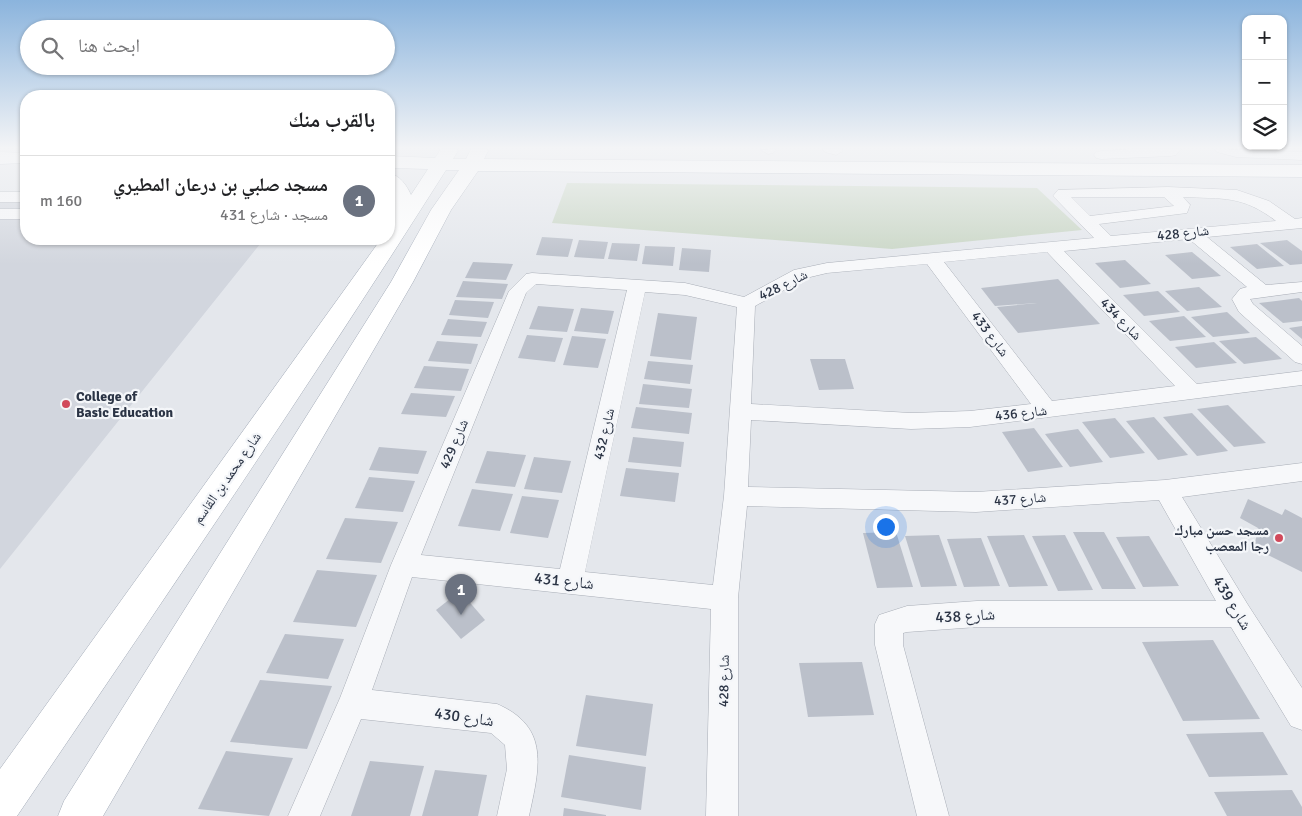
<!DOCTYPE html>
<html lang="ar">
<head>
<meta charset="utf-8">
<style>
	body { margin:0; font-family:Signika,"Noto Naskh Arabic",sans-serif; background:#f6f6f6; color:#202124; direction:rtl }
	.controls { position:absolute; right:15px; top:15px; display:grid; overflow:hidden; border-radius:10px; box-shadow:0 1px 4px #0004 }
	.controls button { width:45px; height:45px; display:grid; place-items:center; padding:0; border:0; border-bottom:1px solid #e0e0e0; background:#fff; color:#202124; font:25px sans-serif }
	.you { position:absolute; left:885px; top:526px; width:18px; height:18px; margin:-12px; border:4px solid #fff; border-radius:50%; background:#1a73e8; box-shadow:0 0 0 8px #1a73e833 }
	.badge { display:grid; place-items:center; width:32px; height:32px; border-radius:50%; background:#db2777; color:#fff; font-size:16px; font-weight:700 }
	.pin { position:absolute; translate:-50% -41px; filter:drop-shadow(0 1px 2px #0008) }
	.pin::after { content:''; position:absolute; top:26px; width:18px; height:15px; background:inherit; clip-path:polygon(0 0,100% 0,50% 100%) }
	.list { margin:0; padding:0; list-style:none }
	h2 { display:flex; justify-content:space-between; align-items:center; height:65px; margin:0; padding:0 20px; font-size:21px }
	h2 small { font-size:16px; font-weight:400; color:#757577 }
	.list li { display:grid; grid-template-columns:32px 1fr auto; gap:15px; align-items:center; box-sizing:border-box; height:90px; padding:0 20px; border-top:1px solid #e0e0e0 }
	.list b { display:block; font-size:19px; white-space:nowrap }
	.list p { margin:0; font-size:16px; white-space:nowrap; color:#757577 }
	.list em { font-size:16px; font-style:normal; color:#757577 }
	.icon { flex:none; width:28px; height:28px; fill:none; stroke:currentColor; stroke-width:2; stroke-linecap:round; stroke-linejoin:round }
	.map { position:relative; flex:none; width:1302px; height:816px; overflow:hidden; direction:ltr }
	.search { position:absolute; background:#fff; box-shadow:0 1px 4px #0004; left:20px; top:20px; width:375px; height:55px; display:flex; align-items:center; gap:12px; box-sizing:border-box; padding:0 18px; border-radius:28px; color:#757577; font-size:19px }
	.panel { position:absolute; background:#fff; box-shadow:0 1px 4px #0004; left:20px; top:90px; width:375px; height:155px; border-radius:20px; direction:rtl }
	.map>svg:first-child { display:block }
	.built { fill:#d2d6de }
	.green { fill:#c9d6c5 }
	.building { fill:#bbc0ca }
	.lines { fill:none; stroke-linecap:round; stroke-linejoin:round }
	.minor-casing { stroke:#a9aeb7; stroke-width:1 }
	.major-casing { stroke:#a3abb8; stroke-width:1 }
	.minor { fill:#f7f8fa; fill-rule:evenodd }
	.major { fill:#fff; fill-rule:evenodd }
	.poi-dot { fill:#d1495b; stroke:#f4f6f9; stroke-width:2 }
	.labels { text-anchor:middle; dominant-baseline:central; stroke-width:4.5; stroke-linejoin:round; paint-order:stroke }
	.street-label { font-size:14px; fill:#2b3445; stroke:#f4f6f9 }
	.poi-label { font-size:14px; font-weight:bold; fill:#2b3445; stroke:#f4f6f9; text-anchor:start }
	.near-street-label { font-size:16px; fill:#2b3445; stroke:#f4f6f9 }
</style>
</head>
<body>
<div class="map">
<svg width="1302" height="816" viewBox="0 0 1302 816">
	<rect width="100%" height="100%" fill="#e4e7ec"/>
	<path class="built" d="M26 197V239H264L0 569V198Z"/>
	<path class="green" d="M567 183 1037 188 1082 230 892 249 552 223Z"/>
	<g class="building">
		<path d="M542 237 573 239 568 257 536 255Z"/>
		<path d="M579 240 608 242 604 259 574 257Z"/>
		<path d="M1287 240 1302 251V264L1290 265 1260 243Z"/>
		<path d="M612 243 640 244 637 261 608 259Z"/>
		<path d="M1257 244 1284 266 1257 269 1230 247Z"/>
		<path d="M645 246 675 247 673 266 642 264Z"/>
		<path d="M682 248 711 250 709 272 679 270Z"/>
		<path d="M1192 252 1221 276 1192 279 1165 255Z"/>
		<path d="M1125 260 1151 284 1120 288 1095 263Z"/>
		<path d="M473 262 513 264 506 280 465 278Z"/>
		<path d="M1058 279 1100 324 1018 333 997 307 1037 303 995 306 981 288Z"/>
		<path d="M463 281 508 284 502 299 456 297Z"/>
		<path d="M1199 287 1222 307 1187 311 1165 291Z"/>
		<path d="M1158 291 1180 312 1144 316 1123 295Z"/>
		<path d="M1299 298 1302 301V321L1283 323 1259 303Z"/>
		<path d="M455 300 494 302 488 318 449 315Z"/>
		<path d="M538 306 574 309 567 332 529 329Z"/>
		<path d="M581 308 614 311 608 334 574 331Z"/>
		<path d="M1227 312 1250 333 1213 337 1191 317Z"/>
		<path d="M658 313 697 317 691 360 650 356Z"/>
		<path d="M1184 316 1206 337 1170 341 1149 321Z"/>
		<path d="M448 319 487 322 481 337 441 335Z"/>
		<path d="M1302 326V339L1289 328Z"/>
		<path d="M527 335 563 338 555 362 518 358Z"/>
		<path d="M572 336 606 339 598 368 563 365Z"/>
		<path d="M1256 337 1282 359 1244 364 1219 341Z"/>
		<path d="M437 341 478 344 471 364 428 361Z"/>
		<path d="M1214 342 1237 363 1196 368 1175 347Z"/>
		<path d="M810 359H845L854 389 819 390Z"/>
		<path d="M648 361 693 365 690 384 644 379Z"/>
		<path d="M424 366 469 369 461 391 414 388Z"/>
		<path d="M643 384 692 389 689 408 639 404Z"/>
		<path d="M411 393 455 396 446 417 401 414Z"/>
		<path d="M1228 405 1266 443 1234 447 1197 409Z"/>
		<path d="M636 407 692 413 689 434 631 428Z"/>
		<path d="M1192 413 1228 451 1197 456 1163 417Z"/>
		<path d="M1154 417 1188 455 1158 460 1126 421Z"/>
		<path d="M1115 418 1145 453 1110 458 1082 422Z"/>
		<path d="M1034 428 1063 467 1028 472 1002 432Z"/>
		<path d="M1078 429 1103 462 1070 467 1045 434Z"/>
		<path d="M633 437 684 442 681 467 628 462Z"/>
		<path d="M379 447 427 451 418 474 369 470Z"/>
		<path d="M487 451 526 455 515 487 475 483Z"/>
		<path d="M534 457 571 461 562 493 524 489Z"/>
		<path d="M626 468 679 473 675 502 620 496Z"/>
		<path d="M369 477 415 481 403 512 355 508Z"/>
		<path d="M472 489 513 494 500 531 458 526Z"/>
		<path d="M522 496 559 500 548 538 510 533Z"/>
		<path d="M1248 499 1282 515 1285 509 1302 518V572L1254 548 1258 528 1240 518Z"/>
		<path d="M345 518 398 522 381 563 326 559Z"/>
		<path d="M896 532 913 587 877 588 863 533Z"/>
		<path d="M1073 532H1104L1136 589H1102Z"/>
		<path d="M939 535 957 586 921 587 905 536Z"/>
		<path d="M1024 535 1048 586 1009 587 987 536Z"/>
		<path d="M1065 535 1093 590 1058 591 1032 536Z"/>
		<path d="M1149 536 1179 586 1143 587 1116 537Z"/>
		<path d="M981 538 1000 586 964 587 947 539Z"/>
		<path d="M317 570 377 575 356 627 293 622Z"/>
		<path d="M460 591 485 620 461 639 436 610Z"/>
		<path d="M285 634 344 639 328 679 266 673Z"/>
		<path d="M1213 640 1236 679 1260 719 1183 721 1142 642Z"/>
		<path d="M862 662 874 715 808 717 799 663Z"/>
		<path d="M260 680 332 686 307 749 230 742Z"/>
		<path d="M586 695 653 704 646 756 576 746Z"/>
		<path d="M1263 732 1288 775 1209 777 1186 734Z"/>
		<path d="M226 751 293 758 269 816 198 809Z"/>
		<path d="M569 755 646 767 641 810 561 797Z"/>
		<path d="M370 761 424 766 410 816H351Z"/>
		<path d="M435 770 487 775 478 816H422Z"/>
		<path d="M1292 790 1302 807V816H1227L1214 792Z"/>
		<path d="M564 808 606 815V816H563Z"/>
	</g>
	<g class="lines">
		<defs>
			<g id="minor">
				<path d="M776 149 773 153 768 154 761 150Z"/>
				<path d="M823 149H842L843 151 836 155 825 152Z"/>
				<path d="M1135 149H1182L1176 155 1171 156 1101 159 1096 158 1094 155 1096 152 1101 151Z"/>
				<path d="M1215 149 1302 152V160L1236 157 1217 152Z"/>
				<path d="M1168 187 1237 190 1269 201 1295 219 1302 218V228L1207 237 1266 285 1302 282V292L1250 299 1253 304 1302 346V364L1295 362 1239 312 1232 299 1240 289 1247 287 1189 239 1064 251 1197 384 1302 371V385L970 427 911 429 751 420 748 487 976 492 1165 480 1302 463V481L1182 497 1248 605 1302 688V730L1291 726 1231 627H977L907 632 903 633V645L949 816H917L875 645V624L879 615 907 606 977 601H1216L1159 500 976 512 747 506 738 598V816H706L711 609 412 577 372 690 497 704C551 727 539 769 529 816H497L507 769 505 745 491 733 361 719 320 816H288L340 698 391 565 509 291 526 274 532 273 685 283 744 297 794 270 827 263 1094 238 1056 199 1053 196 1058 190ZM1071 197H1164L1174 206 1090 216ZM1183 197C1223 199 1242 195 1276 221L1111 236 1099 224 1187 213 1190 205ZM1047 252 1175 386 1052 401 944 262ZM927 264 1031 404 970 411 911 413 751 404 755 306 806 278 827 273ZM536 284 627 290 560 569 421 555 526 293ZM645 292 685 295 737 307 724 496 713 585 585 572Z"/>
				<rect x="0" y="192" width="26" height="10"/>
				<rect x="0" y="209" width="26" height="10"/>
			</g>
			<g id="major">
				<path d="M441 149H457L458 151 453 159H466L471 149H487L488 151 484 159 1302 165V177L478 171 451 210 413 282 103 816H58L64 801 391 282 431 210 459 170H446C308 388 162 602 17 816H0V769L381 239H389V202L391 194 389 190V173C400 176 406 184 411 195L428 169 389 168V156L435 158Z"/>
				<path d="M0 152 26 153V163L0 164Z"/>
			</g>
		</defs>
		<use href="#minor" class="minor-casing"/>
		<use href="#major" class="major-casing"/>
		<use href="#minor" class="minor"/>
		<use href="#major" class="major"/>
	</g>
	<linearGradient id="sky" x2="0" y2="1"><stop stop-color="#8bb4dd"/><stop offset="0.56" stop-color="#f3f4f6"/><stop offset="1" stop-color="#f3f4f6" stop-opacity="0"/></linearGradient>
	<rect width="1302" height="264" fill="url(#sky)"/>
	<g class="poi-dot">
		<circle cx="66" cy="404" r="5"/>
		<circle cx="1279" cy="538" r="5"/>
	</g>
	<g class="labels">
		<g class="street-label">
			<text transform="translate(1183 233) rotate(-6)">شارع 428</text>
			<text transform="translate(783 285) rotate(-26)">شارع 428</text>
			<text transform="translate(1121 319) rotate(46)">شارع 434</text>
			<text transform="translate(990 334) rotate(53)">شارع 433</text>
			<text transform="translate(1021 413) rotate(-6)">شارع 436</text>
			<text transform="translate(604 434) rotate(-77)">شارع 432</text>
			<text transform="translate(454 444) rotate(-67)">شارع 429</text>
			<text transform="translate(227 478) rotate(-55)">شارع محمد بن القاسم</text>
			<text transform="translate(1020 499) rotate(-4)">شارع 437</text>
			<text transform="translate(724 681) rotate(-89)">شارع 428</text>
		</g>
		<g class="poi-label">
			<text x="76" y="396">College of<tspan x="76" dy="16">Basic Education</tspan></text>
			<text x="1269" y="530" text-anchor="end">مسجد حسن مبارك<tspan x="1269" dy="16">رجا المعصب</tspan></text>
		</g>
		<g class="near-street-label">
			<text transform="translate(564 581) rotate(6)">شارع 431</text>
			<text transform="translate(1232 603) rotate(59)">شارع 439</text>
			<text transform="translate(965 616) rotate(-3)">شارع 438</text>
			<text transform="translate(464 717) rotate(8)">شارع 430</text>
		</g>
	</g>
</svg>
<div class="controls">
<button>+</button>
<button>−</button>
<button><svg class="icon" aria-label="layers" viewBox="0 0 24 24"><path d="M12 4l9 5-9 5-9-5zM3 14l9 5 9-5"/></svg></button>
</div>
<div class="you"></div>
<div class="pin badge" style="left:461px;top:615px;background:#6b7280">1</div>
<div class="search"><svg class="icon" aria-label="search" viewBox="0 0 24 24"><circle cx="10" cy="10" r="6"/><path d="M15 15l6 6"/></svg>ابحث هنا</div>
<section class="panel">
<h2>بالقرب منك<small></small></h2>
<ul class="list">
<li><span class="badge" style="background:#6b7280">1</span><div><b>مسجد صلبي بن درعان المطيري</b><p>مسجد · شارع 431</p></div><em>160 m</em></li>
</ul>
</section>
</div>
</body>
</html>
